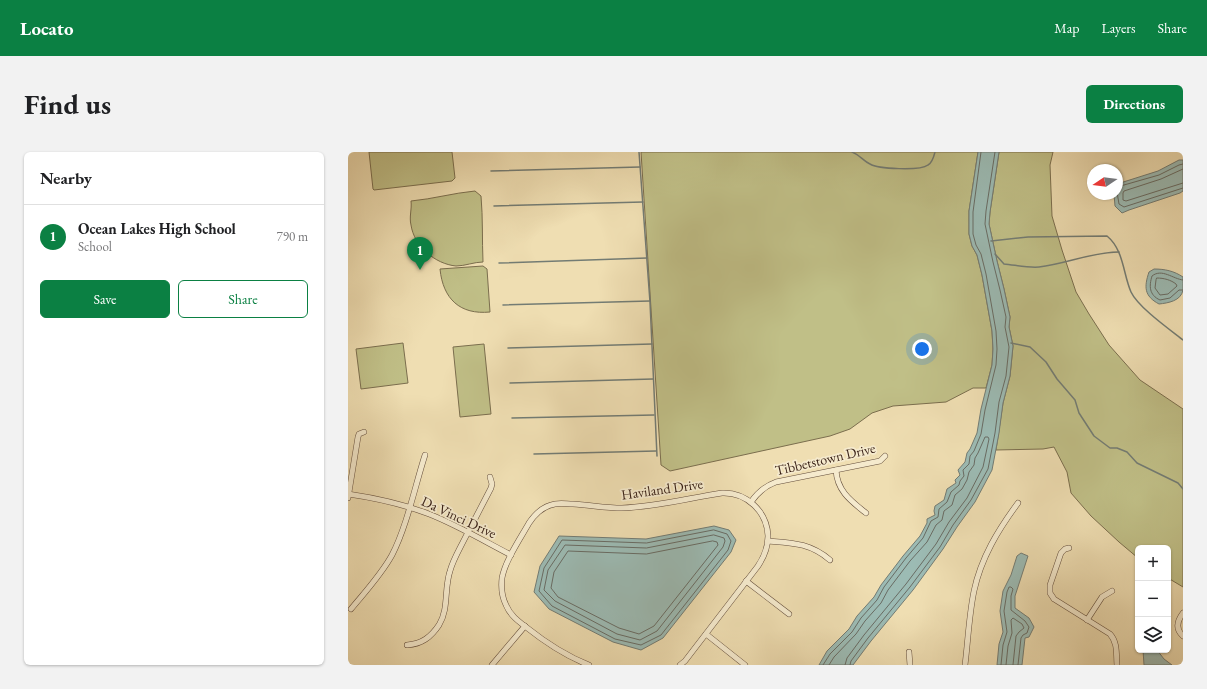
<!DOCTYPE html>
<html lang="en">
<head>
<meta charset="utf-8">
<style>
	body { margin:0; font-family:"EB Garamond",serif; background:#f2f2f2; color:#202124 }
	.controls { position:absolute; right:12px; bottom:12px; display:grid; overflow:hidden; border-radius:6px; box-shadow:0 1px 3px #0004 }
	.controls button { width:36px; height:36px; display:grid; place-items:center; padding:0; border:0; border-bottom:1px solid #e0e0e0; background:#fff; color:#202124; font:20px sans-serif }
	.compass { position:absolute; left:739px; top:12px; width:36px; height:36px; border-radius:50%; background:#fff; box-shadow:0 1px 3px #0004; rotate:257deg }
	.you { position:absolute; left:574px; top:197px; width:14px; height:14px; margin:-10px; border:3px solid #fff; border-radius:50%; background:#1a73e8; box-shadow:0 0 0 6px #1a73e833 }
	.badge { display:grid; place-items:center; width:26px; height:26px; border-radius:50%; background:#0b8043; color:#fff; font-size:13px; font-weight:700 }
	.pin { position:absolute; translate:-50% -33px; filter:drop-shadow(0 1px 2px #0008) }
	.pin::after { content:''; position:absolute; top:21px; width:14px; height:12px; background:inherit; clip-path:polygon(0 0,100% 0,50% 100%) }
	.list { margin:0; padding:0; list-style:none }
	h2 { display:flex; justify-content:space-between; align-items:center; height:52px; margin:0; padding:0 16px; font-size:17px }
	h2 small { font-size:13px; font-weight:400; color:#757577 }
	.list li { display:grid; grid-template-columns:26px 1fr auto; gap:12px; align-items:center; box-sizing:border-box; height:64px; padding:0 16px; border-top:1px solid #e0e0e0 }
	.list b { display:block; font-size:15px; white-space:nowrap }
	.list p { margin:0; font-size:13px; white-space:nowrap; color:#757577 }
	.list em { font-size:13px; font-style:normal; color:#757577 }
	.actions { display:flex; gap:8px; padding:12px 16px }
	.actions a { flex:1; padding:9px 0; border:1px solid #0b8043; border-radius:6px; text-align:center; font-size:14px; color:#0b8043 }
	.actions .main { background:#0b8043; color:#fff }
	.icon { flex:none; width:22px; height:22px; fill:none; stroke:currentColor; stroke-width:2; stroke-linecap:round; stroke-linejoin:round }
	.map { position:relative; flex:none; width:835px; height:513px; overflow:hidden; border-radius:6px }
	header { display:flex; align-items:center; gap:24px; box-sizing:border-box; height:56px; padding:0 20px; background:#0b8043; color:#fff }
	header strong { font-size:19px }
	nav { display:flex; gap:22px; margin-inline-start:auto; font-size:14px }
	.intro { display:flex; align-items:center; justify-content:space-between; box-sizing:border-box; height:96px; padding:0 24px }
	h1 { margin:0; font-size:28px }
	.button { padding:10px 18px; border-radius:6px; background:#0b8043; color:#fff; font-size:14px; font-weight:700 }
	main { display:flex; gap:24px; padding:0 24px }
	aside { flex:1; background:#fff; border-radius:6px; box-shadow:0 1px 3px #0004 }
	.map>svg:first-child { display:block }
	.green { fill:#c0bf87; stroke:#7b6e4e }
	.water { fill:#9cbbb4; stroke:#737c74 }
	.lines { fill:none; stroke-linecap:round; stroke-linejoin:round }
	.shore { stroke:#696c64; stroke-width:1 }
	.stream { stroke:#737c74; stroke-width:1.5 }
	.street-casing { stroke:#644e3c; stroke-width:6 }
	.street { stroke:#f5eacd; stroke-width:5 }
	.labels { text-anchor:middle; dominant-baseline:central; stroke-width:3.5; stroke-linejoin:round; paint-order:stroke }
	.street-label { font-size:14px; fill:#361e14; stroke:#f5eacd }
</style>
</head>
<body>
<header>
<strong>Locato</strong>
<nav><a>Map</a><a>Layers</a><a>Share</a></nav>
</header>
<div class="intro"><h1>Find us</h1><a class="button">Directions</a></div>
<main>
<aside>
<h2>Nearby<small></small></h2>
<ul class="list">
<li><span class="badge">1</span><div><b>Ocean Lakes High School</b><p>School</p></div><em>790 m</em></li>
</ul>
<div class="actions"><a class="main">Save</a><a>Share</a></div>
</aside>
<div class="map">
<svg width="835" height="513" viewBox="0 0 835 513">
	<rect width="100%" height="100%" fill="#efdeb2"/>
	<filter id="stains"><feTurbulence type="fractalNoise" baseFrequency=".005" numOctaves="4"/><feColorMatrix values="0 0 0 0 .2 0 0 0 0 .09 0 0 0 0 .02 0 0 0 .5 -.17"/></filter>
	<radialGradient id="worn" r=".72"><stop offset=".6" stop-color="#630" stop-opacity="0"/><stop offset="1" stop-color="#630" stop-opacity=".3"/></radialGradient>
	<g class="green">
		<path d="M21 0H104L107 26 104 29 26 38 25 37Z"/>
		<path d="M293 0H630L621 59V82L624 94 629 103 634 123 644 179 645 197 644 213 638 236H625L598 250 545 254 524 261 502 277 482 284 322 319 313 313Z"/>
		<path d="M651 0H705L702 13 704 64 714 98 728 140 741 162 761 193 792 228 835 257V435L820 426V396H790V406L771 390 743 364 723 341 719 320 706 295 695 297 648 298 655 251 662 224 665 194 661 175 662 165 656 137 649 109 641 72 642 60Z"/>
		<path d="M127 39 133 44C135 66 134 88 135 110 126 110 117 114 108 114 87 112 66 94 63 73 61 65 64 57 63 49 85 47 105 41 127 39Z"/>
		<path d="M135 114 139 117 142 160C112 163 95 147 92 117Z"/>
		<path d="M55 191 60 231 13 237 8 197Z"/>
		<path d="M136 192 143 262 112 265 105 195Z"/>
	</g>
	<g class="water">
		<path d="M630 0H651L642 60 641 72 649 109 656 137 662 165 661 175 665 194 662 224 655 251 651 281 644 318 627 350 609 375 595 397 565 438 523 489 505 513H471L479 499 501 477 509 464 526 445 533 433 555 404 572 384 579 371V367L587 363 586 359 587 354 596 348 599 337 608 331 607 328 612 323 610 318 617 310 619 301 622 297 629 281 633 257 644 213 645 197 644 179 634 123 629 103 624 94 621 82V59Z"/>
		<path d="M831 8H835V39L832 41 781 58 774 61 767 54 766 42H769V32L810 19Z"/>
		<path d="M806 117C817 117 826 119 835 125 835 129 835 134 835 138 833 149 820 151 811 152 796 144 796 135 801 120Z"/>
		<path d="M366 374 381 378 388 388 383 400 315 486 293 498 265 490 201 457 186 440 192 414 211 384 298 387Z"/>
		<path d="M673 401 680 404 667 444V456L681 466 686 475 681 485 677 486 674 513H649L651 492 655 480 652 459 655 439 663 423 669 404Z"/>
		<path d="M795 498H809L816 507 824 513H796Z"/>
	</g>
	<g class="lines">
		<g class="shore">
			<path d="M835 17 813 27 776 39 775 41V48L778 49 835 31"/>
			<path d="M769 35 811 23 831 13 835 12"/>
			<path d="M769 40 771 52 776 55 835 36"/>
			<path d="M809 126C816 126 823 128 828 132L829 134 820 142 812 143 807 136 808 128Z"/>
			<path d="M835 128C825 127 814 116 804 124 801 134 801 143 812 148L822 146 831 138H835"/>
			<path d="M366 378 379 382 383 389 380 398 313 483 293 493 267 487 204 454 191 439 196 416 214 388 298 391Z"/>
			<path d="M366 383 376 386 377 389 375 395 309 479 292 488 269 482 207 449 196 438 200 418 217 393 298 396Z"/>
			<path d="M365 389 369 390 370 393 306 474 291 482 271 476 210 445 203 436 206 420 220 399 298 402Z"/>
			<path d="M475 513 482 502 504 480 513 466 529 448 536 435 558 406 575 386 583 369 590 365 591 357 599 350 603 340 611 333 612 329 616 324 615 318 621 312 622 304 626 299 633 282 637 258 648 213 649 197 648 179 638 122 633 102 628 93 625 82V60L633 0"/>
			<path d="M481 513 486 505 508 482 517 469 533 451 540 438 562 409 579 390 588 373 594 368 596 359 604 353 607 343 614 337 619 328 621 320 626 313 627 306 630 301 637 285H640L641 287 635 315 619 346 601 370 588 392 558 432 516 483 499 506 497 513"/>
			<path d="M502 513 503 509 520 486 562 435 592 395 605 373 623 348 640 317 647 281 651 250 658 224 661 195 657 175 658 165 652 138 645 110 637 72 638 59 647 0"/>
			<path d="M653 513 655 493 659 480 656 459 659 440 661 435H663L665 437 663 444V458L677 469 681 475 679 481 675 483 673 486 670 513"/>
			<path d="M658 513 660 494 664 481 663 468 665 466 674 472 676 476 671 480 668 484 665 513"/>
		</g>
		<g class="stream">
			<path d="M291 0 302 150 309 304"/>
			<path d="M504 0C512 3 515 9 522 12 530 17 572 19 580 13 584 11 586 4 587 0"/>
			<path d="M143 19 292 15"/>
			<path d="M146 54 295 50"/>
			<path d="M643 89 680 85 759 84C776 98 775 122 783 140 790 155 821 177 835 188"/>
			<path d="M647 102 656 112C667 113 680 116 691 115 718 112 744 100 771 100"/>
			<path d="M151 111 299 106"/>
			<path d="M155 153 302 149"/>
			<path d="M663 191 682 195 698 210 709 227 727 248 731 261 746 284 762 296H769L779 300 789 311 830 331 835 337"/>
			<path d="M160 196 304 192"/>
			<path d="M162 231 305 227"/>
			<path d="M164 266 306 263"/>
			<path d="M186 302 308 299"/>
		</g>
		<defs>
			<g id="street">
				<path d="M488 318C489 339 503 349 518 361"/>
				<path d="M0 342C27 346 55 352 81 362 109 373 136 389 163 403"/>
				<path d="M0 346 10 285 11 282 16 280"/>
				<path d="M403 350C410 340 417 334 428 330L532 309 537 304"/>
				<path d="M420 389C445 391 462 391 482 408"/>
				<path d="M721 396 717 397 713 401 702 433V441L706 447 762 482C770 491 768 502 769 513"/>
				<path d="M398 429 441 462"/>
				<path d="M3 457C17 440 33 423 44 403 59 374 67 334 77 303"/>
				<path d="M835 461C829 469 827 477 835 484"/>
				<path d="M739 468 754 445 764 439"/>
				<path d="M358 482 397 513"/>
				<path d="M59 493C74 492 83 485 91 473 101 457 96 437 102 419 105 408 111 398 116 388 125 371 134 353 143 336L144 332 142 325"/>
				<path d="M561 500 562 513"/>
				<path d="M144 513 177 474"/>
				<path d="M241 513C218 504 198 491 178 475 170 469 162 463 158 453 154 445 153 435 154 426 157 409 172 387 181 371 187 362 195 354 207 352 213 351 219 352 225 352 242 353 258 356 274 356 308 355 341 346 374 341 398 340 419 359 420 384 420 395 416 405 410 414L337 509 332 513"/>
				<path d="M617 513C620 489 621 463 626 439 633 406 650 378 670 351"/>
			</g>
		</defs>
		<use href="#street" class="street-casing"/>
		<use href="#street" class="street"/>
	</g>
	<g class="labels">
		<g class="street-label">
			<text transform="translate(477 307) rotate(-13)">Tibbetstown Drive</text>
			<text transform="translate(314 337) rotate(-8)">Haviland Drive</text>
			<text transform="translate(111 365) rotate(25)">Da Vinci Drive</text>
		</g>
	</g>
	<rect width="100%" height="100%" filter="url(#stains)"/>
	<rect width="100%" height="100%" fill="url(#worn)"/>
</svg>
<div class="controls">
<button>+</button>
<button>−</button>
<button><svg class="icon" aria-label="layers" viewBox="0 0 24 24"><path d="M12 4l9 5-9 5-9-5zM3 14l9 5 9-5"/></svg></button>
</div>
<svg class="compass" viewBox="-18 -18 36 36"><path d="M0-13l5 13h-10z" fill="#e53935"/><path d="M0 13l5-13h-10z" fill="#757577"/></svg>
<div class="you"></div>
<div class="pin badge" style="left:72px;top:118px">1</div>
</div>
</main>
</body>
</html>
